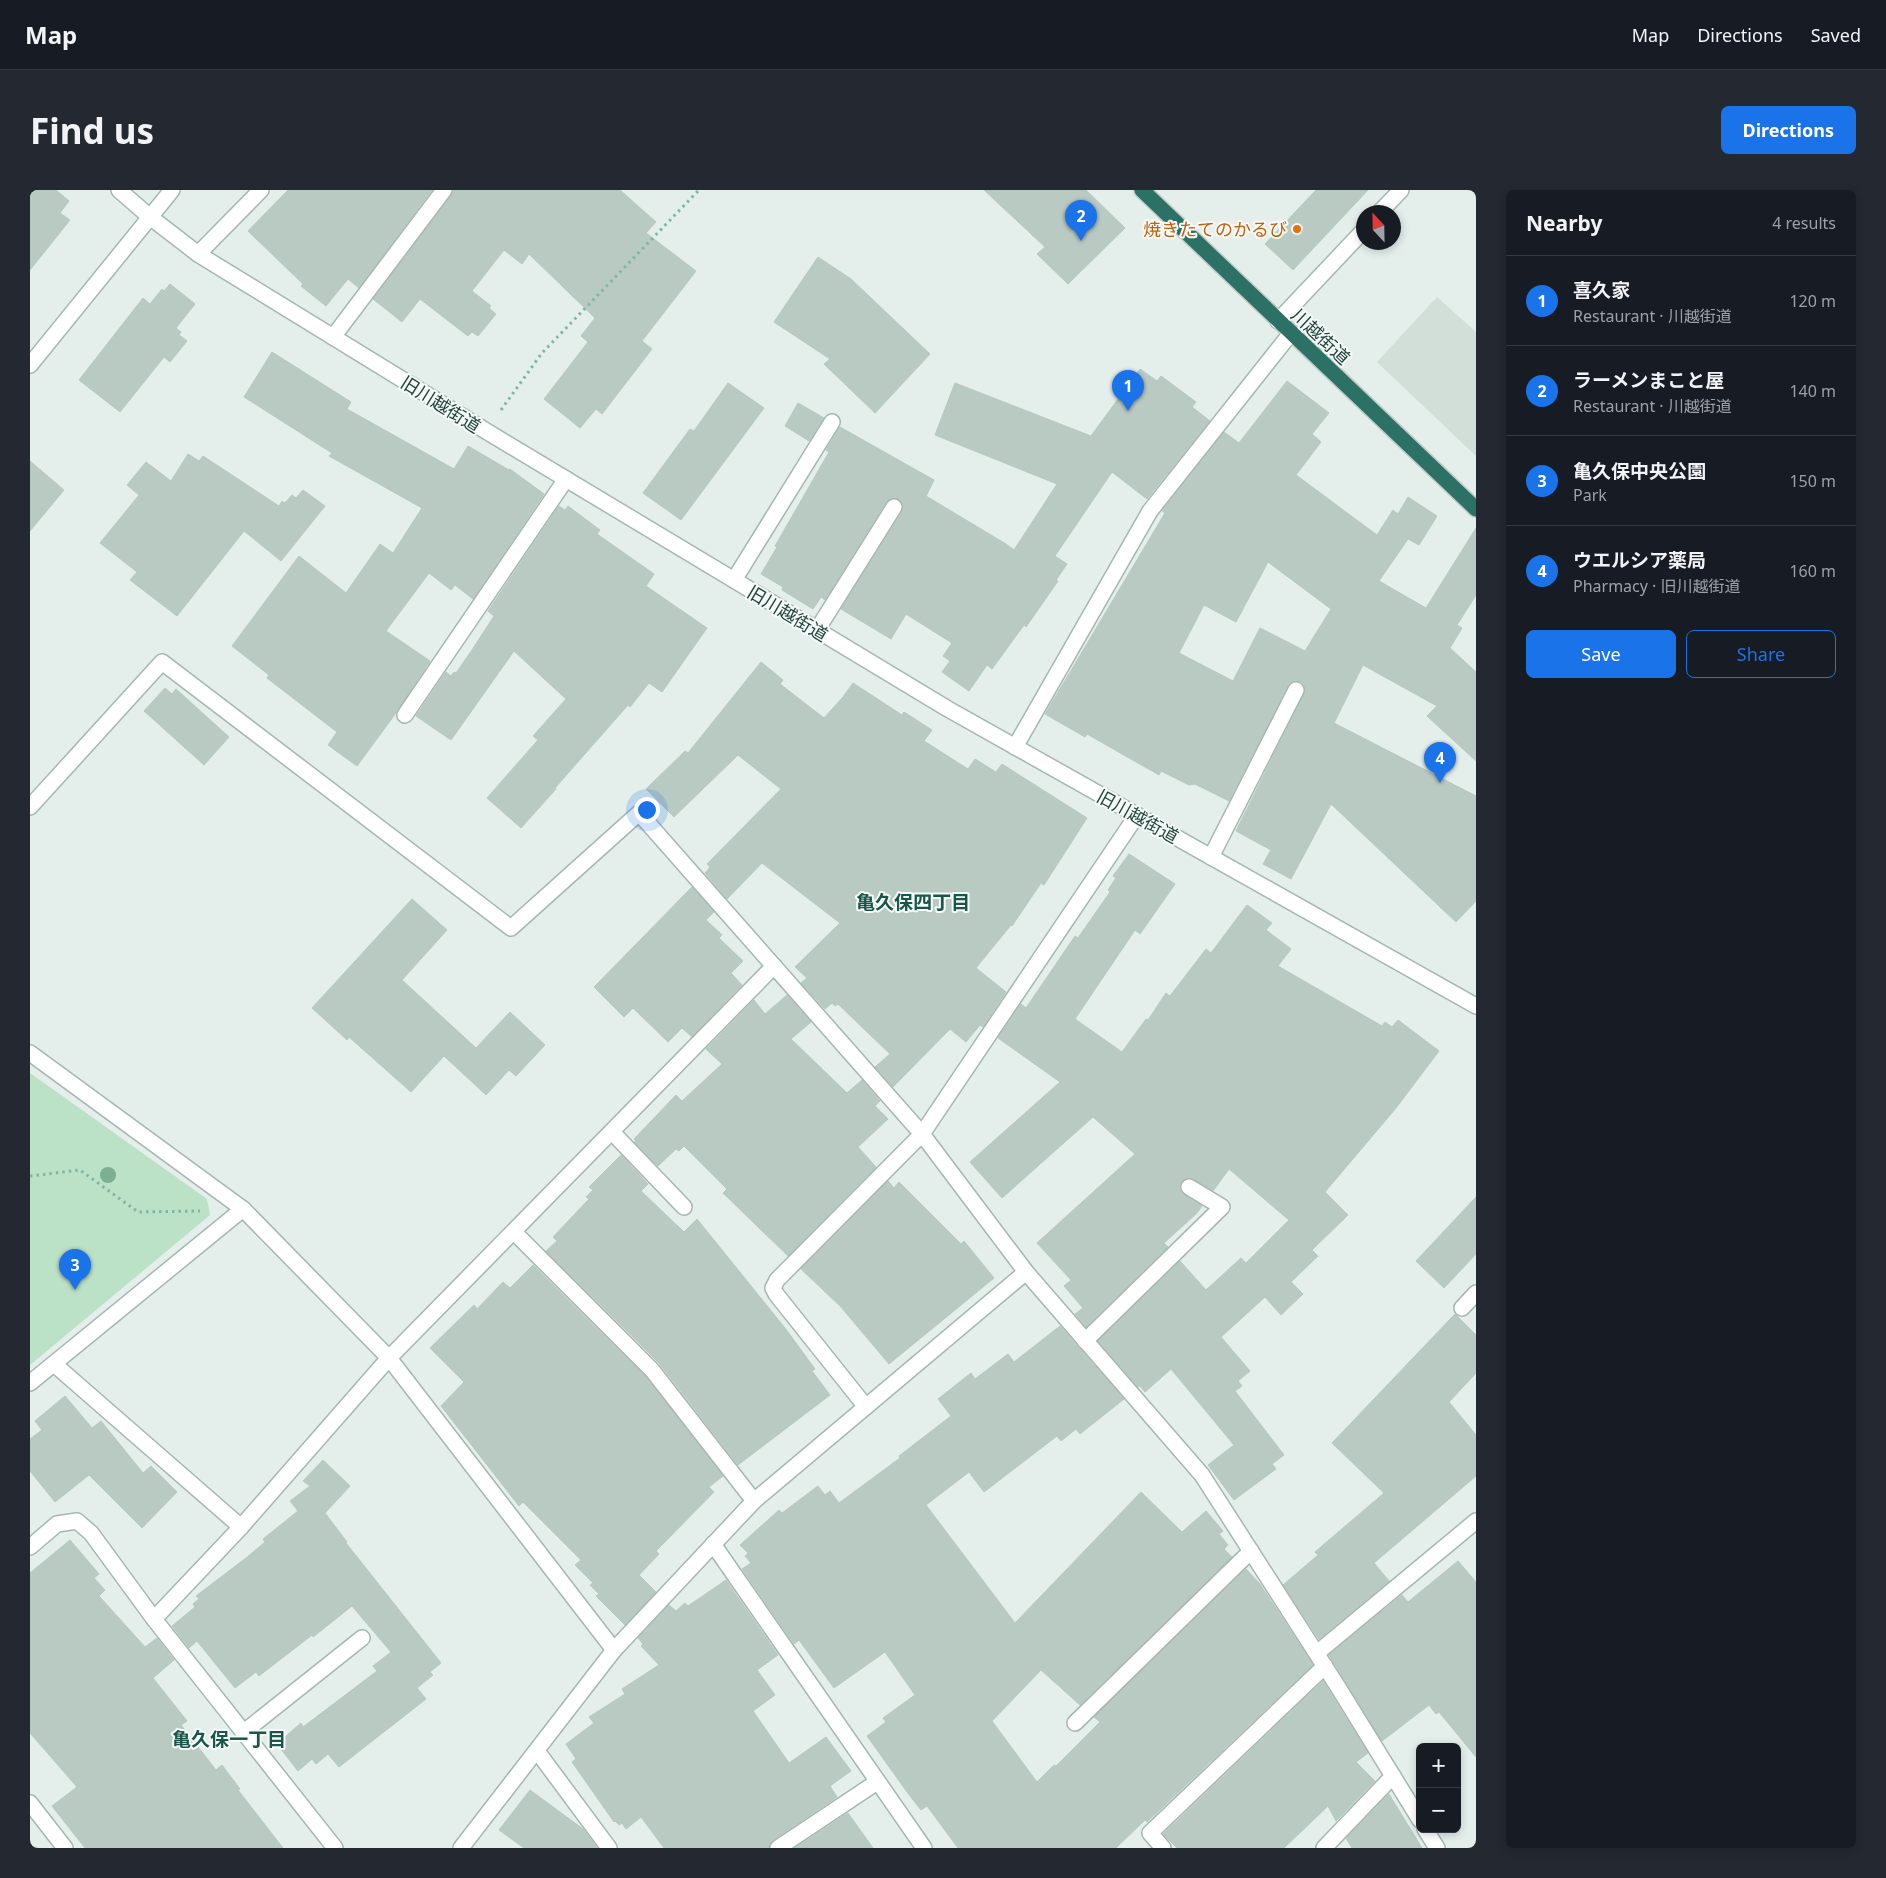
<!DOCTYPE html>
<html lang="en">
<head>
<meta charset="utf-8">
<style>
	body { margin:0; font-family:"Noto Sans","Noto Sans JP",sans-serif; background:#242831; color:#f1f3f6 }
	.controls { position:absolute; right:15px; bottom:15px; display:grid; overflow:hidden; border-radius:8px; box-shadow:0 2px 8px #0003 }
	.controls button { width:45px; height:45px; display:grid; place-items:center; padding:0; border:0; border-bottom:1px solid #363941; background:#171b24; color:#f1f3f6; font:25px sans-serif }
	.compass { position:absolute; left:1326px; top:15px; width:45px; height:45px; border-radius:50%; background:#171b24; box-shadow:0 2px 8px #0003; rotate:338deg }
	.you { position:absolute; left:616px; top:619px; width:18px; height:18px; margin:-12px; border:4px solid #fff; border-radius:50%; background:#1a73e8; box-shadow:0 0 0 8px #1a73e833 }
	.badge { display:grid; place-items:center; width:32px; height:32px; border-radius:50%; background:#1a73e8; color:#fff; font-size:16px; font-weight:700 }
	.pin { position:absolute; translate:-50% -41px; filter:drop-shadow(0 1px 2px #0008) }
	.pin::after { content:''; position:absolute; top:26px; width:18px; height:15px; background:inherit; clip-path:polygon(0 0,100% 0,50% 100%) }
	.list { margin:0; padding:0; list-style:none }
	h2 { display:flex; justify-content:space-between; align-items:center; height:65px; margin:0; padding:0 20px; font-size:21px }
	h2 small { font-size:16px; font-weight:400; color:#9ea1a6 }
	.list li { display:grid; grid-template-columns:32px 1fr auto; gap:15px; align-items:center; box-sizing:border-box; height:90px; padding:0 20px; border-top:1px solid #363941 }
	.list b { display:block; font-size:19px; white-space:nowrap }
	.list p { margin:0; font-size:16px; white-space:nowrap; color:#9ea1a6 }
	.list em { font-size:16px; font-style:normal; color:#9ea1a6 }
	.actions { display:flex; gap:10px; padding:15px 20px }
	.actions a { flex:1; padding:11px 0; border:1px solid #1a73e8; border-radius:8px; text-align:center; font-size:18px; color:#1a73e8 }
	.actions .main { background:#1a73e8; color:#fff }
	.map { position:relative; flex:none; width:1446px; height:1658px; overflow:hidden; border-radius:8px }
	header { display:flex; align-items:center; gap:30px; box-sizing:border-box; height:70px; padding:0 25px; background:#171b24; border-bottom:1px solid #363941 }
	header strong { font-size:24px }
	nav { display:flex; gap:28px; margin-inline-start:auto; font-size:18px }
	.intro { display:flex; align-items:center; justify-content:space-between; box-sizing:border-box; height:120px; padding:0 30px }
	h1 { margin:0; font-size:35px }
	.button { padding:12px 22px; border-radius:8px; background:#1a73e8; color:#fff; font-size:18px; font-weight:700 }
	main { display:flex; gap:30px; padding:0 30px }
	aside { flex:1; background:#171b24; border-radius:8px; box-shadow:0 2px 8px #0003 }
	.map>svg:first-child { display:block }
	.built { fill:#d2dfd9 }
	.green { fill:#bbe1c7 }
	.building { fill:#b9cac3; stroke:#b5c9c2; fill-rule:evenodd }
	.lines { fill:none; stroke-linecap:round; stroke-linejoin:round }
	.minor-casing { stroke:#a6b7b2; stroke-width:18 }
	.highway-casing { stroke:#c1cac8; stroke-width:18 }
	.path { stroke:#82b5a6; stroke-width:3; stroke-dasharray:2.5 4; stroke-linecap:butt }
	.minor { stroke:#fff; stroke-width:15 }
	.highway { stroke:#2b7165; stroke-width:15 }
	.tree { fill:#7daf93 }
	.food-dot { fill:#e8710a; stroke:#f5faf8; stroke-width:2 }
	.labels { text-anchor:middle; dominant-baseline:central; stroke-width:4; stroke-linejoin:round; paint-order:stroke }
	.food-label { font-size:18px; fill:#c56008; stroke:#f5faf8; text-anchor:end }
	.street-label { font-size:18px; fill:#21423a; stroke:#f5faf8 }
	.neighbourhood-label { font-size:19px; font-weight:bold; fill:#1b564a; stroke:#f5faf8 }
</style>
</head>
<body>
<header>
<strong>Map</strong>
<nav><a>Map</a><a>Directions</a><a>Saved</a></nav>
</header>
<div class="intro"><h1>Find us</h1><a class="button">Directions</a></div>
<main>
<div class="map">
<svg width="1446" height="1658" viewBox="0 0 1446 1658">
	<rect width="100%" height="100%" fill="#e4eeea"/>
	<path class="built" d="M1407 107 1446 142V266L1347 172Z"/>
	<path class="green" d="M0 883 177 1009 180 1025 0 1175Z"/>
	<g class="building">
		<path d="M0 0H26L39 11 30 23 40 30 0 80Z"/>
		<path d="M258 0H402L329 98 318 89 296 116 271 96 273 94 218 41Z"/>
		<path d="M423 0H590L626 32 616 43 666 81 612 151 622 159 572 224 566 219 550 238 514 209 558 152 551 146 565 128 499 64 492 74 474 60 442 101 461 116 459 118 466 124 448 146 442 142 438 146 390 109 372 132 343 109 421 6Z"/>
		<path d="M954 0H1056L1095 38 1038 94 1007 64 1015 57Z"/>
		<path d="M1286 0H1338L1263 80 1235 54Z"/>
		<path d="M788 67 821 89 900 164 845 223 794 174 800 169 744 132Z"/>
		<path d="M140 94 165 114 146 138 151 142 149 145 157 151 140 172 134 167 90 222 49 190 113 108 120 114 132 99 134 101Z"/>
		<path d="M242 162 321 212 317 219 424 279 438 256 479 280 480 279 514 304 443 409 425 395 421 400 399 383 356 441 400 471 366 523 327 576 298 555 307 542 237 488 239 485 202 456 269 366 316 403 350 354 363 363 392 318 299 266 302 263 214 207Z"/>
		<path d="M1110 179 1127 191 1131 186 1166 212 1162 217 1180 231 1117 309 1082 282 1025 366 1037 374 1026 390 1028 391 996 437 994 435 962 479 957 475 939 501 912 482 920 471 913 466 922 453 876 424 861 449 811 419 872 322V313L869 309H860L856 312 795 410 791 407 783 419 752 400 753 397 731 384 747 357 745 356 799 262 796 260 810 237 904 290 896 306 976 354 984 360 1027 294 905 245 925 193 1061 246Z"/>
		<path d="M1257 191 1299 223 1282 244 1291 252 1266 285 1347 345 1363 320 1368 324 1378 307 1407 326 1389 355 1378 349 1349 391 1396 418 1446 338V405L1427 435 1432 438 1420 458 1446 482V571L1397 526 1407 516 1333 475 1304 533 1446 606V711L1426 732 1301 614 1261 689 1233 674 1241 660 1206 641 1274 504V495L1270 491 1261 492 1258 496 1199 611 1165 594 1159 595 1131 581 1129 585 1057 544 1055 547 1015 524 1135 323 1132 321 1194 242 1209 253ZM1238 372 1301 419 1275 461 1230 438 1203 491 1149 463 1174 415 1206 432Z"/>
		<path d="M698 193 734 218 651 330 613 303 660 239 664 241Z"/>
		<path d="M768 213 794 228 779 251 755 236Z"/>
		<path d="M158 264 169 271 173 266 249 316 252 311 255 313 262 305 266 308 273 300 295 316 251 371 214 341 147 426 100 390 107 382 70 353 109 305 97 295 116 272 141 291Z"/>
		<path d="M0 271 34 300 0 341Z"/>
		<path d="M529 316 535 320 538 316 570 340 567 344 624 384 616 396 677 438 632 502 619 493 600 517 598 515 525 598 526 599 491 638 457 608 508 550 503 546 536 509 484 461 421 550 386 526 416 482 421 486 424 482 426 483 442 460 464 426 458 421Z"/>
		<path d="M731 472 753 490 750 494 794 528 813 507 823 493 872 525 874 522 902 540 894 551 938 579 945 569 966 582 972 574 1057 628 1014 695 1011 693 982 736 981 735 946 778 976 802 953 837 950 835 936 852 920 839 863 897 845 877 860 864 808 814 805 816 802 813 795 819 771 793 777 788 765 777 810 733 732 673 697 709 675 683 680 677 677 674 751 599 708 565 644 627 616 599 655 561 658 563Z"/>
		<path d="M135 498 142 504 146 499 199 547 174 575 114 521Z"/>
		<path d="M1099 664 1145 694 1110 744 1105 740 1045 829 1092 862 1116 829 1118 830 1136 803 1140 806 1176 759 1181 763 1217 715 1242 733 1236 740 1261 759 1248 776 1352 836 1355 832 1362 837 1368 830 1409 861 1366 918 1295 1002 1318 1025 1282 1060 1288 1066 1261 1092 1273 1104 1251 1125 1235 1107 1191 1147 1220 1181 1208 1191 1212 1196 1205 1201 1254 1265 1242 1274 1246 1279 1204 1310 1178 1275 1204 1255 1141 1179 1115 1202 1110 1196 1108 1197 1068 1151 1150 1071 1176 1100 1211 1068 1216 1073 1259 1030 1199 979 1183 1001 1163 989H1155L1150 996 1151 1002 1172 1016 1167 1023 1134 1053 1138 1057 1056 1137 1045 1124 1053 1118 1034 1096 1041 1090 1007 1053 1105 964 1063 927 972 1008 940 972 1030 892 968 848 991 814 996 818 1045 746 1048 748 1080 702 1078 700 1086 688 1083 686Z"/>
		<path d="M662 697 684 722 676 730 692 745 689 748 713 771 701 783 712 795 662 847 652 838 638 852 603 818 594 827 564 797Z"/>
		<path d="M382 709 417 740 372 790 446 858 480 822 515 855 486 886 479 880 456 905 414 866 381 902 319 847 317 850 282 818Z"/>
		<path d="M757 805 781 832 761 849 817 903 832 890 850 911 845 916 858 929 828 957 846 977 758 1066 693 1003 697 999 654 956 649 961 646 959 628 976 604 952 606 951 604 949 646 905 652 911 692 874 676 859 724 810 735 824Z"/>
		<path d="M591 965 618 994 611 1001 654 1042 667 1029 755 1138 785 1179 782 1181 800 1205 708 1275 629 1173 516 1061 527 1051 523 1047 559 1009 556 1007 563 1000 559 997Z"/>
		<path d="M858 991 864 998 869 992 931 1054 934 1051 964 1088 859 1174 811 1117 771 1079Z"/>
		<path d="M1446 1007V1064L1414 1098 1386 1071Z"/>
		<path d="M503 1075 615 1186 693 1286 679 1297 684 1302 626 1361 629 1364 609 1385 626 1402 595 1435 566 1406 569 1404 560 1395 563 1393 545 1375 551 1370 493 1312 489 1316 411 1216 434 1192 400 1158 444 1115 447 1119 473 1092 480 1098Z"/>
		<path d="M1425 1124 1446 1145V1183L1419 1212 1446 1245V1286L1344 1373 1359 1391 1289 1449 1253 1395 1288 1365 1285 1362 1354 1303 1302 1253Z"/>
		<path d="M1030 1136 1094 1209 1050 1244 1046 1239 1031 1251 1027 1246 954 1302 939 1282 896 1315 985 1433 1111 1302 1152 1342 1176 1321 1193 1341 1189 1344 1198 1355 1194 1359 1202 1367 1050 1515 1011 1480 962 1531 1007 1592 1024 1575 1026 1576 1070 1532 1064 1527 1216 1379 1230 1394 1283 1475 1117 1632 1115 1630 1086 1658H928L897 1616 891 1620 877 1602 837 1546 856 1532 853 1528 885 1505 855 1462 804 1498 769 1450 764 1454 712 1379 721 1373 715 1366 718 1363 710 1355 749 1320 752 1323 788 1296 795 1305 800 1301 809 1313 870 1268 869 1266 921 1226 908 1209 941 1183 945 1189 978 1164 984 1172Z"/>
		<path d="M35 1206 62 1238 71 1231 113 1283 121 1276 147 1302 112 1338 59 1285 25 1312 0 1281V1249L12 1240 5 1231Z"/>
		<path d="M293 1270 320 1296 295 1323 317 1352 316 1353 411 1473 400 1482 403 1485 387 1498 396 1509 309 1577 298 1564 286 1574 282 1569 268 1581 247 1554 271 1533 273 1537 347 1481 343 1476 361 1462 322 1416 283 1447 282 1445 229 1486 226 1482 205 1498 167 1451 159 1458 142 1436 165 1417 163 1414 169 1409 166 1406 216 1368 235 1352 233 1349 268 1321 260 1311 280 1296 273 1291Z"/>
		<path d="M40 1350 69 1384 64 1388 75 1400 69 1406 115 1457 127 1448 144 1470 123 1488 157 1531 151 1535 186 1580 192 1575 210 1599 208 1600 253 1658H55L22 1616 47 1597 0 1543V1383Z"/>
		<path d="M1428 1371 1446 1392V1567L1409 1522 1406 1524 1399 1515 1352 1551 1299 1465 1372 1405 1378 1412Z"/>
		<path d="M696 1390 748 1465 727 1480 745 1505 723 1521 759 1573 796 1547 821 1581 800 1596 807 1607 743 1650 739 1658H634L611 1627 596 1639 592 1633 589 1635 585 1631 584 1632 542 1572 546 1569 536 1554 564 1533 559 1527 595 1504 592 1499 629 1475 611 1456 613 1454 608 1448 639 1415 646 1421 655 1413 658 1416Z"/>
		<path d="M1293 1491 1338 1563 1326 1572 1345 1591 1306 1631 1298 1616 1254 1658H1147L1133 1644Z"/>
		<path d="M500 1600 553 1639 567 1658H494L469 1640Z"/>
		<path d="M1359 1604 1392 1658H1322L1316 1648Z"/>
		<path d="M818 1623 843 1658H765Z"/>
	</g>
	<g class="lines">
		<defs>
			<g id="minor">
				<path d="M89 0 120 27 168 64 456 241 704 390 918 519 1446 816"/>
				<path d="M1350 22 1371 0"/>
				<path d="M168 64 231 0"/>
				<path d="M1248 131 1334 40"/>
				<path d="M303 147 414 0"/>
				<path d="M0 175 142 0"/>
				<path d="M704 390 802 232"/>
				<path d="M787 440 864 317"/>
				<path d="M375 525 536 289"/>
				<path d="M985 557 1120 321 1261 143"/>
				<path d="M0 617 132 472 481 738 609 623 892 944 996 1082 1172 1285 1308 1497 1390 1630"/>
				<path d="M1181 667 1266 500"/>
				<path d="M0 863 213 1019 359 1168 584 1460"/>
				<path d="M582 942 654 1017"/>
				<path d="M484 1042 622 1180 724 1311"/>
				<path d="M1432 1118 1446 1103"/>
				<path d="M1055 1151 1192 1017 1159 997"/>
				<path d="M24 1174 211 1337"/>
				<path d="M0 1193 213 1019"/>
				<path d="M836 1217 746 1104 743 1098 747 1090 892 944 1107 625"/>
				<path d="M683 1354 894 1658"/>
				<path d="M0 1357 27 1334 47 1331 61 1343 124 1429 305 1658"/>
				<path d="M124 1429 211 1337 359 1168 744 776"/>
				<path d="M1287 1463 1446 1331"/>
				<path d="M1045 1533 1221 1361"/>
				<path d="M214 1542 332 1448"/>
				<path d="M507 1561 579 1658"/>
				<path d="M0 1613 35 1658"/>
				<path d="M1395 1639 1407 1658"/>
				<path d="M431 1658 584 1460 724 1311 996 1082"/>
				<path d="M748 1658 847 1592"/>
				<path d="M1133 1658 1120 1643 1295 1476"/>
				<path d="M1294 1658 1363 1586"/>
			</g>
			<path id="highway" d="M1112 0 1446 319"/>
		</defs>
		<use href="#minor" class="minor-casing"/>
		<use href="#highway" class="highway-casing"/>
		<g class="path">
			<path d="M471 220 512 163 669 0"/>
			<path d="M0 986 50 980 108 1022 170 1021"/>
		</g>
		<use href="#minor" class="minor"/>
		<use href="#highway" class="highway"/>
	</g>
	<circle class="tree" cx="78" cy="985" r="8"/>
	<circle class="food-dot" cx="1267" cy="39" r="5"/>
	<g class="labels">
		<g class="food-label">
			<text x="1257" y="39">焼きたてのかるび</text>
		</g>
		<g class="street-label">
			<text transform="translate(1291 146) rotate(43)">川越街道</text>
			<text transform="translate(411 214) rotate(32)">旧川越街道</text>
			<text transform="translate(758 423) rotate(31)">旧川越街道</text>
			<text transform="translate(1108 626) rotate(29)">旧川越街道</text>
		</g>
		<g class="neighbourhood-label">
			<text x="883" y="712">亀久保四丁目</text>
			<text x="199" y="1549">亀久保一丁目</text>
		</g>
	</g>
</svg>
<div class="controls">
<button>+</button>
<button>−</button>
</div>
<svg class="compass" viewBox="-18 -18 36 36"><path d="M0-13l5 13h-10z" fill="#e53935"/><path d="M0 13l5-13h-10z" fill="#9ea1a6"/></svg>
<div class="you"></div>
<div class="pin badge" style="left:1098px;top:221px">1</div>
<div class="pin badge" style="left:1051px;top:51px">2</div>
<div class="pin badge" style="left:45px;top:1100px">3</div>
<div class="pin badge" style="left:1410px;top:593px">4</div>
</div>
<aside>
<h2>Nearby<small>4 results</small></h2>
<ul class="list">
<li><span class="badge">1</span><div><b>喜久家</b><p>Restaurant · 川越街道</p></div><em>120 m</em></li>
<li><span class="badge">2</span><div><b>ラーメンまこと屋</b><p>Restaurant · 川越街道</p></div><em>140 m</em></li>
<li><span class="badge">3</span><div><b>亀久保中央公園</b><p>Park</p></div><em>150 m</em></li>
<li><span class="badge">4</span><div><b>ウエルシア薬局</b><p>Pharmacy · 旧川越街道</p></div><em>160 m</em></li>
</ul>
<div class="actions"><a class="main">Save</a><a>Share</a></div>
</aside>
</main>
</body>
</html>
